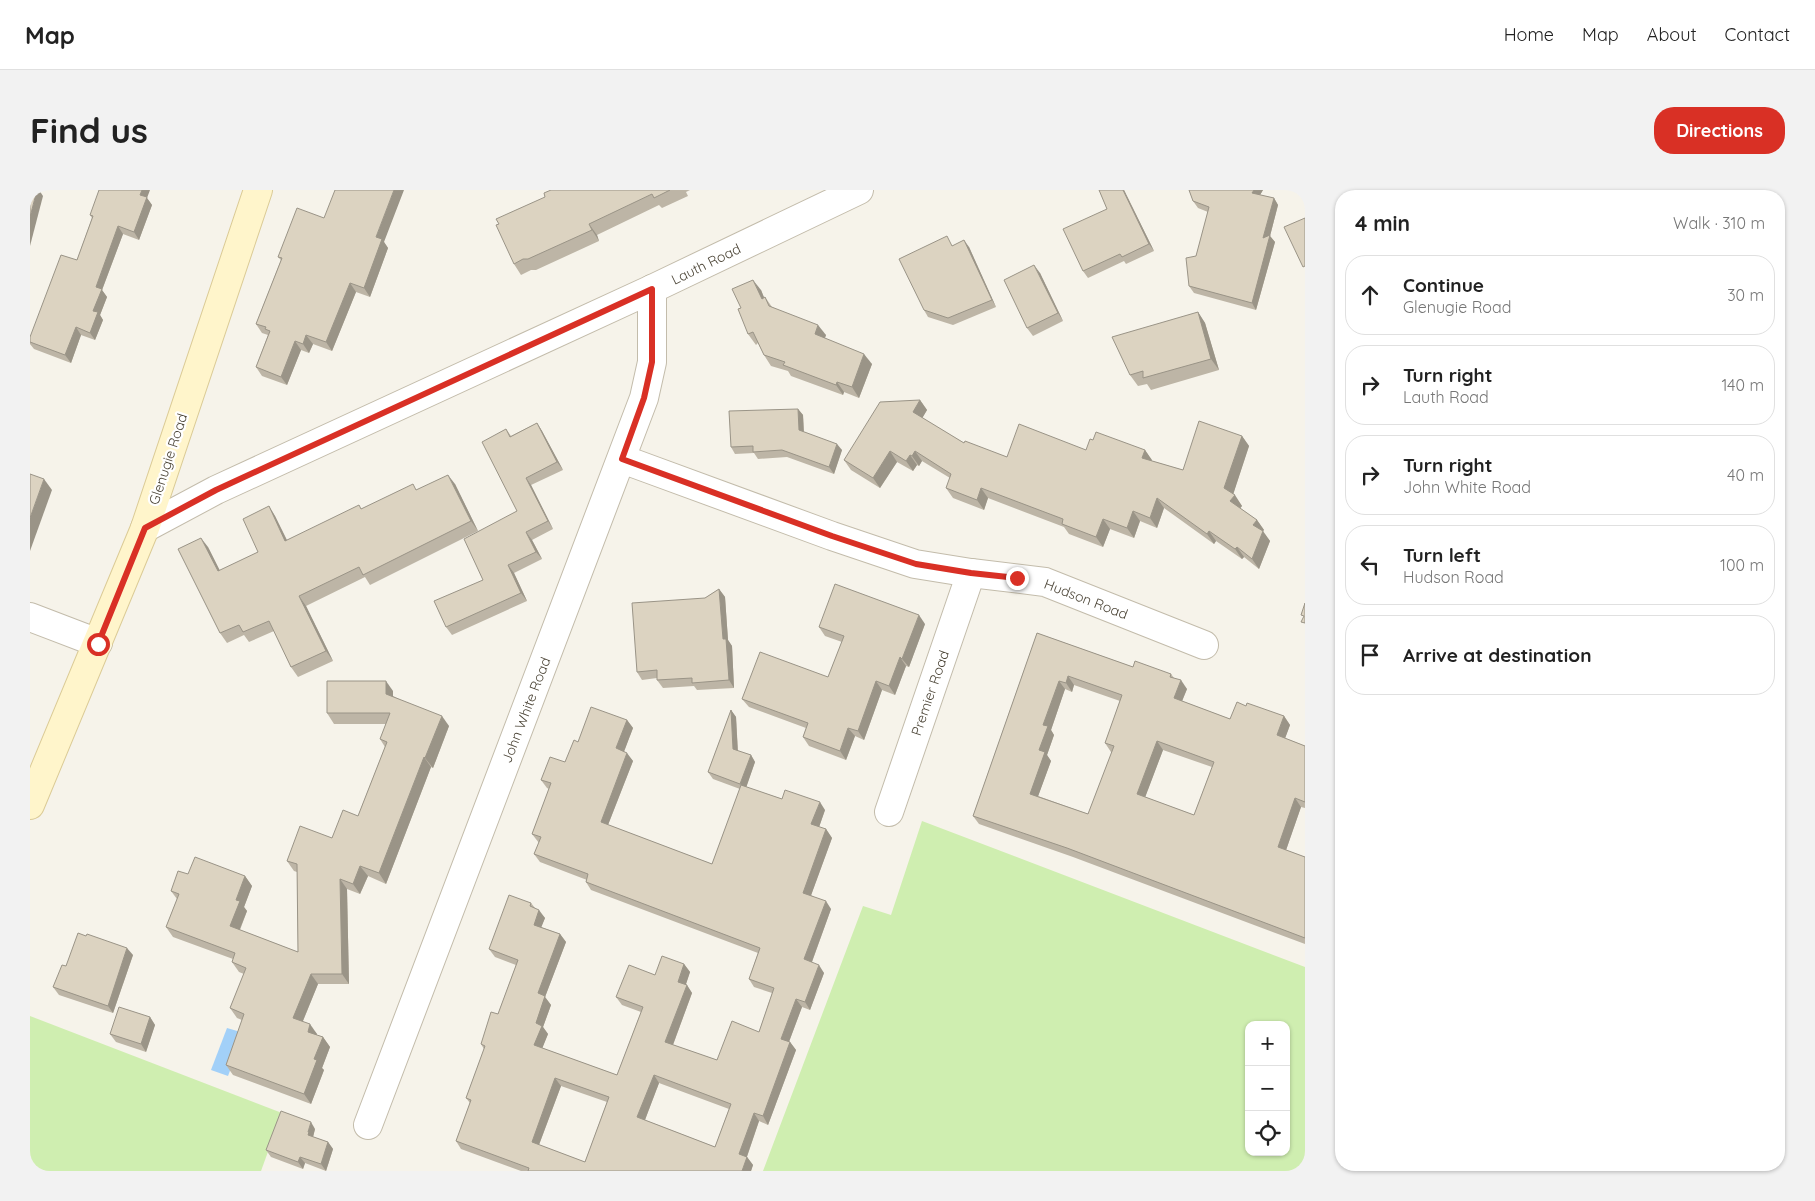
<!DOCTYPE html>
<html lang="en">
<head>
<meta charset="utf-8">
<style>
	body { margin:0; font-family:Quicksand,sans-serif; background:#f2f2f2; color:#222 }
	.controls { position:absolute; right:15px; bottom:15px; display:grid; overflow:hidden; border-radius:10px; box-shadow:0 1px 4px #0004 }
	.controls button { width:45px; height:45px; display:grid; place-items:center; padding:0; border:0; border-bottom:1px solid #e0e0e0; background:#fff; color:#222; font:25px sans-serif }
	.stop { position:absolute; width:15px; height:15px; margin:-11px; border:4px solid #d93025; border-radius:50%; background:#fff }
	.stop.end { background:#d93025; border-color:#fff; box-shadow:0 1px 5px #0008 }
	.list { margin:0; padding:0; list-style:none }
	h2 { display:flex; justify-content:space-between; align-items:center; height:65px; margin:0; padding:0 20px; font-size:21px }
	h2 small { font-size:16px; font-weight:400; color:#767676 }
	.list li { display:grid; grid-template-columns:32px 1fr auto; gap:15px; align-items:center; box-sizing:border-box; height:80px; margin:0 10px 10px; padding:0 10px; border:1px solid #e0e0e0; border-radius:20px }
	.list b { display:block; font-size:19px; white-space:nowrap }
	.list p { margin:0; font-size:16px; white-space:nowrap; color:#767676 }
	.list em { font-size:16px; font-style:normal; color:#767676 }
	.icon { flex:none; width:28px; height:28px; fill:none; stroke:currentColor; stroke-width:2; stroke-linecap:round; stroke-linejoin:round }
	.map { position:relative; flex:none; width:1275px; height:981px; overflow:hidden; border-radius:20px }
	header { display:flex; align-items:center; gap:30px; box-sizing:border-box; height:70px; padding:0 25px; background:#fff; border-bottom:1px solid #e0e0e0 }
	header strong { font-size:24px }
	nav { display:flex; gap:28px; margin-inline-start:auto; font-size:18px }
	.intro { display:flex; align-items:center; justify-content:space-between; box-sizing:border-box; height:120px; padding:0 30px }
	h1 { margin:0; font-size:35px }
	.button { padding:12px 22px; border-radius:20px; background:#d93025; color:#fff; font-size:18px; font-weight:700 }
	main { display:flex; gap:30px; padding:0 30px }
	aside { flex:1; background:#fff; border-radius:20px; box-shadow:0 1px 4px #0004 }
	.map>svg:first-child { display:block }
	.green { fill:#cfeeb0; fill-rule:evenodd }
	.water { fill:#a2d0f8 }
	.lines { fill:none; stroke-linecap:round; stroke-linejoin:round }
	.street-casing { stroke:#c3bcab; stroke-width:30 }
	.secondary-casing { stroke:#dbcb96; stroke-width:30 }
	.street { stroke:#fff; stroke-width:28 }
	.secondary { stroke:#fff5cb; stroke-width:28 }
	.wall { fill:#bdb5a6; fill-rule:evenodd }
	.shaded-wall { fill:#9a9487 }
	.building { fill:#dcd3c1; stroke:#9a9487; fill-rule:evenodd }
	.route { stroke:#d93025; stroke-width:6 }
	.labels { text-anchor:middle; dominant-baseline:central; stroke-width:4.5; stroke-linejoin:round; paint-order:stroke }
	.street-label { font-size:14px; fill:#4c4537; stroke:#fff }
</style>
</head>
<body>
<header>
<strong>Map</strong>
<nav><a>Home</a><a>Map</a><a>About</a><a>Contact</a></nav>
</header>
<div class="intro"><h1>Find us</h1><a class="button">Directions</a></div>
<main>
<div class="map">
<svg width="1275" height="981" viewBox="0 0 1275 981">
	<rect width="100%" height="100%" fill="#f6f3ea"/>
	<g class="green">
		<path d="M892 631 1275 777V981H733L833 716 861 725ZM1219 835H1256V962H1219Z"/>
		<path d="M0 826 252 923 231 981H0Z"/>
	</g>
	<path class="water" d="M197 838 214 843 198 886 181 880Z"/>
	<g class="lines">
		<defs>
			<g id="street">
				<path d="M592 269 802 346 885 374 941 383 1015 392 1174 455"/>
				<path d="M115 338 186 300 622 99 829 0"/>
				<path d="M0 427 68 453"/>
				<path d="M859 622 941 383"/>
				<path d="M338 935 614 208 622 172V99"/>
			</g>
			<path id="secondary" d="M0 615 115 338 228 0"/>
		</defs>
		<use href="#street" class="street-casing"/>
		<use href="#secondary" class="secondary-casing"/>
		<use href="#street" class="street"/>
		<use href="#secondary" class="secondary"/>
	</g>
	<g class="wall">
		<path d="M521 0H660L656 2 658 6 632 18 629 15 567 45 569 51 506 80H501L491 85 484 74 515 7Z"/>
		<path d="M1069 0H1094L1124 61 1096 74 1094 71 1058 88 1053 81 1077 19Z"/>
		<path d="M1159 0H1233L1230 5 1244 8 1248 15 1240 46 1245 52 1226 120 1164 103 1159 96 1166 66 1178 22 1168 18 1163 11Z"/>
		<path d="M117 8 122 15 109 50 93 44 72 100 77 107 70 125 73 130 65 150 51 145 41 173 4 159 0 154V147L47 70 62 28 60 25Z"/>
		<path d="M354 52 358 58 340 107 326 102 302 161 283 154 279 163 271 160 257 195 232 186 226 177 238 145 232 143 226 134 251 70 248 67Z"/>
		<path d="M923 55 939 57 966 117 923 135 898 127 894 120Z"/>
		<path d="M1010 83 1033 131 1003 146 997 138Z"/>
		<path d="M731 100 734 108 735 107 742 117 796 145 795 148 842 174 829 208 814 202 813 205 761 186 758 181 741 176 734 165 728 153 726 155 718 144 711 118Z"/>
		<path d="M1168 122 1175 133 1189 180 1121 200 1117 194 1108 196 1100 185Z"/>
		<path d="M890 210 897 220 892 228 934 253 977 267 1056 260H1115L1122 271 1153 280 1212 246 1219 256 1203 304 1212 316 1210 318 1227 330 1234 340 1232 341 1240 351 1229 379 1214 367 1212 369 1186 351 1184 354 1134 318 1127 338 1110 331 1104 348 1080 339 1073 357 1039 344 1034 337 958 308 954 320 923 308 916 298 920 288 892 271 889 276 887 275 883 281 867 272 850 298 821 280 814 270Z"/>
		<path d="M768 219 773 225 774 242 812 260 804 284 757 267 728 269 724 263 705 264 701 257Z"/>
		<path d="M507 233 512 241 533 280 501 295 523 339 502 350 512 369 484 383 497 411 422 445 416 437 453 390 487 321 476 239 481 246Z"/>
		<path d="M425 294 448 341 340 395 335 387 276 416 303 471 268 487 261 477 244 441 219 452 214 445 197 453 190 443 178 357 190 381 228 362 239 316 245 326 257 350 331 319 387 300Z"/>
		<path d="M689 399 695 407 698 450 702 456 704 498 667 500 664 496 633 498 627 490V488L612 490 607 482 675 408Z"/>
		<path d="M895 434 879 477 876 476 865 505 852 500 834 550 825 546 816 570 779 556 773 547 776 538 719 517 712 509 798 487 812 452 795 446 789 437Z"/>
		<path d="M1007 443 1103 477 1141 484 1144 488 1157 499 1152 511 1200 529 1216 516 1254 526 1260 535 1255 548 1275 556V618L1271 617 1256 660 1275 667V754L1043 667 949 634 943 626ZM1044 495 1090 511 1075 553 1081 562H1082L1058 624 1008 606 1021 571 1017 565 1024 545 1021 540 1035 499 1042 502ZM1133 560 1182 577 1164 625 1115 607Z"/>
		<path d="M363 501V506L419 536 403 578 401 577 356 694 338 686 330 704 317 699 319 794H288L273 831 287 844V845L293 847 300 857 292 878 294 880 281 914 203 885 196 875 212 830 207 828 200 818 214 784 209 782 202 772 203 769 143 747 136 737 147 709 141 701 158 684 215 686 222 696 214 717 217 721 210 740 268 762 267 682 264 681 257 671 302 648 328 626 355 557 350 549 356 534H304L297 523Z"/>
		<path d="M701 520 706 527 708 561 721 565 725 572 716 597 752 609 795 620 789 637 796 639 802 648 781 705 801 719 782 772 794 783 780 820 772 817 759 852H760L766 860 738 935 729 931 717 967 723 975 721 981H491L431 959 426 951 440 913 436 908 454 859 451 854 468 824 486 775 465 767 459 759 501 713 505 718 515 728 511 737 530 744 536 752 515 807 521 815 513 837 518 844 512 858 587 885 611 822 592 815 586 807 625 785 654 774 660 782 656 794 662 803 643 855 687 870 729 842 742 803 724 797 719 789 728 763 561 700 556 692 557 690 510 672 504 664 509 653 502 644 519 599 517 598 511 590 535 572 548 552 597 530 603 538 594 561 603 571 578 635 682 674 710 599 683 589 678 582ZM629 893 699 919 685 957 615 930ZM531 896 577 912 555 972 509 955Z"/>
		<path d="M56 746 103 765 83 823 29 805 23 797 36 776Z"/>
		<path d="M120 827 125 835 116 862 86 852 80 844Z"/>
		<path d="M285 939 283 947 298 952 303 959 296 981 275 973 273 979 241 967 236 960Z"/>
	</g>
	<g class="shaded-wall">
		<path d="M7 0H9L13 6 0 56V27Z"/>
		<path d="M112 0H120L117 8 122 15 109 50 104 42 110 5Z"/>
		<path d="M364 0H374L354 52 358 58 340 107 334 98 346 47Z"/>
		<path d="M1093 0H1094L1124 61 1119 54Z"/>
		<path d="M1224 0H1233L1227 10 1222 3Z"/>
		<path d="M1244 8 1248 15 1240 46 1245 52 1226 120 1222 113 1233 48Z"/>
		<path d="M559 34 567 45 569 51 562 40Z"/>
		<path d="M88 36 93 44 72 100 77 107 70 125 73 130 65 150 60 143 63 121 66 97Z"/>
		<path d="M934 50 939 57 966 117 962 110Z"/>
		<path d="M1004 75 1010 83 1033 131 1028 123Z"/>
		<path d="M723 90 731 100 739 119 732 109Z"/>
		<path d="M320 93 326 102 302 161 296 152Z"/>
		<path d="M1168 122 1175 133 1189 180 1181 169Z"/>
		<path d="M788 135 796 145 792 155 785 144Z"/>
		<path d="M46 137 51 145 41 173 35 165Z"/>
		<path d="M276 145 283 154 279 163 273 154Z"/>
		<path d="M265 151 271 160 257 195 251 187Z"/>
		<path d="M834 164 842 174 829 208 822 197Z"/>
		<path d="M807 192 814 202 813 205 806 195Z"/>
		<path d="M890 210 897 220 890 232 883 222Z"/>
		<path d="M768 219 773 225 774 247 769 240Z"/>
		<path d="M507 233 512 241 533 280 527 272Z"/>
		<path d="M1212 246 1219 256 1202 308 1194 298Z"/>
		<path d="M807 254 812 260 804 284 799 277Z"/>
		<path d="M1115 260 1122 270 1119 278 1112 268Z"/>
		<path d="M860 261 867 272 850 298 843 288Z"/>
		<path d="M885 261 892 271 889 276 882 266Z"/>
		<path d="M880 265 887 275 883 281 876 271Z"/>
		<path d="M418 285 425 294 448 341 441 331Z"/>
		<path d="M496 288 501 295 523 339 518 331Z"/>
		<path d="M14 289 22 300 0 361V328Z"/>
		<path d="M951 298 958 308 954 320 947 310Z"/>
		<path d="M1205 305 1212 316 1208 321 1200 311Z"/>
		<path d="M1127 308 1134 318 1127 338 1120 328Z"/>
		<path d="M239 316 245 326 262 361 255 351Z"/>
		<path d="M1103 321 1110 331 1104 348 1097 338Z"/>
		<path d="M1073 329 1080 339 1073 357 1066 347Z"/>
		<path d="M1227 330 1234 340 1230 345 1223 335Z"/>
		<path d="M1179 341 1186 351 1184 354 1177 344Z"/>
		<path d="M1233 341 1240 351 1229 379 1222 369Z"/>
		<path d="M496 342 502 350 512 369 506 362Z"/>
		<path d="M171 348 178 357 195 391 188 381Z"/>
		<path d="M1207 357 1214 367 1212 369 1205 359Z"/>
		<path d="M478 375 484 383 497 411 491 403Z"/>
		<path d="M689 399 695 407 698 450 702 456 704 498 699 490 693 449Z"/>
		<path d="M269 406 276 416 303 471 296 461Z"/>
		<path d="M889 425 895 434 879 477 872 469Z"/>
		<path d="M870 467 876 476 865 505 859 496Z"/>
		<path d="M1038 486 1044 495 1042 502 1036 493Z"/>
		<path d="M1151 490 1157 499 1150 516 1144 508Z"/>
		<path d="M356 491 363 501V514L356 504Z"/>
		<path d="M846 491 852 500 834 550 828 541Z"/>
		<path d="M1029 491 1035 499 1021 540 1024 545 1017 565 1021 571 1006 612 1000 604 1009 560 1013 535Z"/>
		<path d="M701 520 706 527 708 566 703 559Z"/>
		<path d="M412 526 419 536 403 578 395 568Z"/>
		<path d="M1254 526 1260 535 1253 554 1247 545Z"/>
		<path d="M597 530 603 538 592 567 586 558Z"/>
		<path d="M818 538 825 546 816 570 810 561Z"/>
		<path d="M1127 551 1133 560 1113 613 1107 604Z"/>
		<path d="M597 563 603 571 576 640 571 632Z"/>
		<path d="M721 565 725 572 715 601 710 594Z"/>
		<path d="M394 567 401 577 356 694 349 683Z"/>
		<path d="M1265 608 1271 617 1254 666 1248 657Z"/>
		<path d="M790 612 795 620 787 643 781 634Z"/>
		<path d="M796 639 802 648 779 711 773 703Z"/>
		<path d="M330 676 338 686 330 704 323 694Z"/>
		<path d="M215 686 222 696 214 717 217 721 207 746 200 736 206 710Z"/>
		<path d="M310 689 317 699 319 794 312 784Z"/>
		<path d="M796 711 801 719 780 777 774 769Z"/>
		<path d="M509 720 515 728 509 743 504 735Z"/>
		<path d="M530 744 536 752 515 807 521 815 513 837 518 844 510 864 504 855 508 803Z"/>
		<path d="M97 758 103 765 83 823 78 816Z"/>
		<path d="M654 774 660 782 654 800 648 792Z"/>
		<path d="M789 775 794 783 780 820 775 812Z"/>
		<path d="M281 784 288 794 270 838 263 828Z"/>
		<path d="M657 795 662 803 641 860 635 852Z"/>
		<path d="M766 809 772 817 757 857 751 849Z"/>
		<path d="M120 827 125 835 116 862 111 854Z"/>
		<path d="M280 834 287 844 285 852 278 842Z"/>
		<path d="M293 847 300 857 292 878 294 880 281 914 274 904 284 869Z"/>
		<path d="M760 852 766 860 738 935 733 926Z"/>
		<path d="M624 885 629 893 613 935 607 927Z"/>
		<path d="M525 888 531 896 507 960 502 952Z"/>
		<path d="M724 923 729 931 715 972 709 964Z"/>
		<path d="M281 932 285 939 283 947 278 945V942Z"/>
		<path d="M298 952 303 959 296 981 291 974Z"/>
		<path d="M270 967 275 973 273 979 268 972Z"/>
		<path d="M717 967 723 975 721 981H712Z"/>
	</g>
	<g class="building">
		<path d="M0 0H7L0 27Z"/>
		<path d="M69 0H112L110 5 117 7 104 42 88 36 66 97 72 99 63 121 68 122 60 143 46 137 35 165 0 152V147L31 65 47 70 63 26 60 25Z"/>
		<path d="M305 0H364L346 47 352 49 334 98 320 93 296 152 276 145 273 154 265 151 251 187 226 177 240 141 235 139 236 137 226 134 252 68 248 67 267 18 294 28Z"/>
		<path d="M521 0H640L624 8 622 4 559 34 562 40 498 69H493L484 74 466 35 469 34 466 29 515 7 514 3Z"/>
		<path d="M1069 0H1093L1119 54 1092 67 1090 64 1053 81 1033 39 1077 19Z"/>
		<path d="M1159 0H1224L1222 3 1244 8 1233 48 1240 45 1222 113 1159 96 1156 68 1166 66 1179 17 1163 11Z"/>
		<path d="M1275 28V76L1273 77 1254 37Z"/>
		<path d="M917 46 922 56 934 50 962 110 918 128 894 120 869 69Z"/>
		<path d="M1004 75 1028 123 997 138 974 90Z"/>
		<path d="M723 90 732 109 735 107 739 116 788 135 785 144 834 164 822 197 807 192 806 195 753 175 755 172 734 165 723 142 718 144 708 119 711 118 702 99Z"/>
		<path d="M1168 122 1181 169 1113 188V181L1100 185 1082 147Z"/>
		<path d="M890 210 883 222 934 253 935 251 977 267 989 234 1056 260 1060 249 1063 250 1066 242 1115 260 1112 268 1153 280 1169 231 1212 246 1194 298 1205 305 1200 311 1227 330 1223 335 1233 341 1222 369 1207 357 1205 359 1179 341 1177 344 1127 308 1120 328 1103 321 1097 338 1073 329 1066 347 1032 334 1033 329 951 298 947 310 916 298 921 284 885 261 882 266 880 265 876 271 860 261 843 288 814 270 850 212Z"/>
		<path d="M768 219 769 240 807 254 799 277 752 260 723 262V256L701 257 699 221Z"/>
		<path d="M507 233 527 272 496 288 518 331 496 342 506 362 478 375 491 403 416 437 404 411 453 390 434 349 487 321 452 252 476 239 480 247Z"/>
		<path d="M0 284 14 289 0 328Z"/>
		<path d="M418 285 441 331 333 385 329 377 269 406 296 461 261 477 239 431 213 442 209 435 190 443 148 359 171 348 188 381 228 362 213 329 239 316 255 351 329 315 331 319 383 294 386 300Z"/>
		<path d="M805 394 889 425 872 469 870 467 859 496 846 491 828 541 818 538 810 561 773 547 778 533 712 509 730 462 798 487 814 446 789 437Z"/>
		<path d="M689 399 693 449H696L699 490 662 493V488L627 490V480L607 482 602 413 675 408Z"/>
		<path d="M1275 413V433L1271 432 1274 426 1271 425Z"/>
		<path d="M1007 443 1103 477 1105 471 1141 484 1140 487 1151 490 1144 508 1200 529 1207 512 1216 516 1217 513 1254 526 1247 545 1275 556V612L1265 608 1248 657 1275 667V748L1037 658 943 626ZM1038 486 1092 505 1075 553 1084 556 1058 624 1000 604 1015 562 1009 560 1018 536 1013 535 1029 491 1036 493ZM1127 551 1184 572 1164 625 1107 604Z"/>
		<path d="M297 491H356V504L412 526 395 568 394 567 349 683 330 676 323 694 310 689 312 784H281L263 828 280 834 278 842 293 847 284 869 287 870 274 904 196 875 214 824 200 818 216 778 202 772 205 763 136 737 149 704 141 701 148 681 158 684 165 667 215 686 206 710 210 711 200 736 268 762 267 674 257 671 270 636 302 648 313 620 328 626 357 552 350 549 360 523H297Z"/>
		<path d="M561 517 597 530 586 558 597 563 571 632 682 674 711 595 752 609 755 600 790 612 781 634 796 639 773 703 796 711 774 769 789 775 775 812 766 809 751 849 760 852 733 926 724 923 709 964 717 967 712 981H498L499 978 426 951 441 910 436 908 455 856 451 854 461 822 468 824 488 770 459 759 479 705 501 713 500 716 509 720 504 735 530 744 508 803 515 806 506 833 512 836 504 855 587 885 613 817 586 807 599 775 625 785 632 766 654 774 648 792 657 795 635 852 687 870 702 831 729 842 744 798 719 789 730 758 556 692 558 684 504 664 511 647 502 644 521 593 511 590 520 567 535 572 544 550 548 552ZM624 885 701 914 685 957 607 927ZM525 888 579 907 555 972 502 952Z"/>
		<path d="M701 520 703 559 721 565 710 594 678 582Z"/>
		<path d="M48 743 56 746 57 744 97 758 78 816 23 797 32 775 36 776Z"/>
		<path d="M89 817 120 827 111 854 80 844Z"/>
		<path d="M251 921 281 932 278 942H279L278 945 298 952 291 974 270 967 268 972 236 960Z"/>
	</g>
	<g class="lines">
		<path class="route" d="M68 454 115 338 186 300 622 99V172L614 208 592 269 802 346 886 374 941 383 987 388"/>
	</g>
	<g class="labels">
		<g class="street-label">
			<text transform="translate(676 74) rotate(-26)">Lauth Road</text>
			<text transform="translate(138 269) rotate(-72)">Glenugie Road</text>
			<text transform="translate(1056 409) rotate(21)">Hudson Road</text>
			<text transform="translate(900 503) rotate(-71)">Premier Road</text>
			<text transform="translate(496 520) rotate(-69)">John White Road</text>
		</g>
	</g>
</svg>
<div class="controls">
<button>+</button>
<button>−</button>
<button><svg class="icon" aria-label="locate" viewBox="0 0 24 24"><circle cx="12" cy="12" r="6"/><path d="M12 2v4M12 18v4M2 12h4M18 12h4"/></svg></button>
</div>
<div class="stop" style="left:68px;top:454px"></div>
<div class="stop end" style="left:987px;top:388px"></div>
</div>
<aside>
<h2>4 min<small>Walk · 310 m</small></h2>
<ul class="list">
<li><svg class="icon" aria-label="ahead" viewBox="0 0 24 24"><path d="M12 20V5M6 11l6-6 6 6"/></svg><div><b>Continue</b><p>Glenugie Road</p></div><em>30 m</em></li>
<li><svg class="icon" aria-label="right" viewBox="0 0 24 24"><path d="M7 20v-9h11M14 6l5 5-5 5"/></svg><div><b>Turn right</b><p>Lauth Road</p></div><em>140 m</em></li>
<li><svg class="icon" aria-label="right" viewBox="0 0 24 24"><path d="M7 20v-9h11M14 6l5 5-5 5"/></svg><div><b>Turn right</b><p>John White Road</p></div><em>40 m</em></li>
<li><svg class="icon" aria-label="left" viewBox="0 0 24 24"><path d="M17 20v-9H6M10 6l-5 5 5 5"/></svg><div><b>Turn left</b><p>Hudson Road</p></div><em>100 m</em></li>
<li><svg class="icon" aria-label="arrive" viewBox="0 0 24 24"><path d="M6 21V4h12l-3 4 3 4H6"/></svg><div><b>Arrive at destination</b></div></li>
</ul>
</aside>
</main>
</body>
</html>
